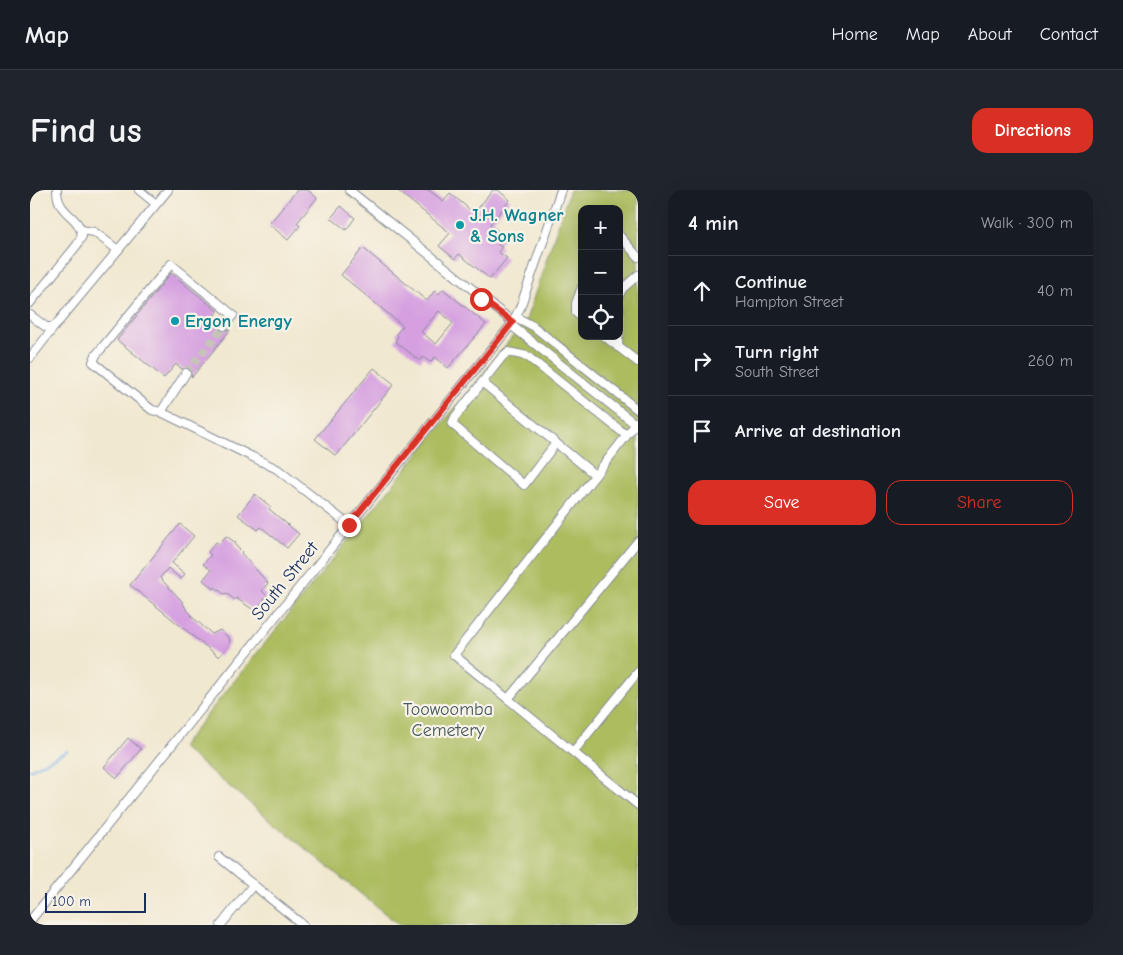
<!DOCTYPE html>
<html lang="en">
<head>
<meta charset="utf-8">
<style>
	body { margin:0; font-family:"Comic Neue",sans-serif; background:#20242c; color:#f1f3f6 }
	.controls { position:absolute; right:15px; top:15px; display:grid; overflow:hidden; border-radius:10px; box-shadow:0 5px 20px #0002 }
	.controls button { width:45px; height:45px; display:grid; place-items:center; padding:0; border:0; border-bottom:1px solid #363941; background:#171b24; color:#f1f3f6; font:25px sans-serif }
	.scale { position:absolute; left:15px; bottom:12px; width:101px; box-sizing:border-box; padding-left:5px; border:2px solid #1b2f5e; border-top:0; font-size:14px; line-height:18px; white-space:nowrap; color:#1b2f5e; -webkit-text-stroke:4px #f7f3e8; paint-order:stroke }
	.stop { position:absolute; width:15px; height:15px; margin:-11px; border:4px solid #d93025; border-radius:50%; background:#fff }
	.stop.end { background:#d93025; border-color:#fff; box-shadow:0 1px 5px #0008 }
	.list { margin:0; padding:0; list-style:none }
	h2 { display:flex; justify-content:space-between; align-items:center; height:65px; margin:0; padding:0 20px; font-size:21px }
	h2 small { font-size:16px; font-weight:400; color:#9ea1a6 }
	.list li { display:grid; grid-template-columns:32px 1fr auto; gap:15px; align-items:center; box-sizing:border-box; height:70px; padding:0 20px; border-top:1px solid #363941 }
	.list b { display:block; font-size:19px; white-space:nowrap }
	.list p { margin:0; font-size:16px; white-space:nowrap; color:#9ea1a6 }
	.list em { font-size:16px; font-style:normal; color:#9ea1a6 }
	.actions { display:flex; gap:10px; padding:15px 20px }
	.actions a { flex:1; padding:11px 0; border:1px solid #d93025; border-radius:15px; text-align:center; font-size:18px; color:#d93025 }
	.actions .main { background:#d93025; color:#fff }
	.icon { flex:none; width:28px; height:28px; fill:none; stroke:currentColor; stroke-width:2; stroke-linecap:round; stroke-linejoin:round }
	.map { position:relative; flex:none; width:608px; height:735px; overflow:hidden; border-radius:15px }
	header { display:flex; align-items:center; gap:30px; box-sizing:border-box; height:70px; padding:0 25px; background:#171b24; border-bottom:1px solid #363941 }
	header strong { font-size:24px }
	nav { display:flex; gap:28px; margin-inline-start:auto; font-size:18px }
	.intro { display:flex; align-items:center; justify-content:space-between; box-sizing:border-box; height:120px; padding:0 30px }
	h1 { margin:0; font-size:35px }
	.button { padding:12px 22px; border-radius:15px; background:#d93025; color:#fff; font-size:18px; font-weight:700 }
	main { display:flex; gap:30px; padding:0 30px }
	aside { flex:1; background:#171b24; border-radius:15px; box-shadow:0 5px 20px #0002 }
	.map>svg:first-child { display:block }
	.green { fill:#acbc5f; stroke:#64765e; fill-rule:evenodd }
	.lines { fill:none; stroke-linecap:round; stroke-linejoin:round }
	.stream { stroke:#7bb3eb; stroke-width:2 }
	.building { fill:#d59fe0; fill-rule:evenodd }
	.minor-tunnel { stroke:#c6c3b9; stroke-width:8; stroke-dasharray:8 4; stroke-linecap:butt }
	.minor-casing { stroke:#868c97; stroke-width:10 }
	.minor { stroke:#fff; stroke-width:8 }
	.route { stroke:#d93025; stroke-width:6 }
	.culture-dot { fill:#0f9aa8; stroke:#f7f3e8; stroke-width:2 }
	.labels { text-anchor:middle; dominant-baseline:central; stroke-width:4.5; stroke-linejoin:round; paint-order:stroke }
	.culture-label { font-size:18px; font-weight:bold; fill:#0d838f; stroke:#f7f3e8; text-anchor:start }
	.street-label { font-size:18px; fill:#1b2f5e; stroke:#f7f3e8 }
	.park-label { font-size:18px; fill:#46595e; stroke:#f7f3e8 }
</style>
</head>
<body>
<header>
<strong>Map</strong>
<nav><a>Home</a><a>Map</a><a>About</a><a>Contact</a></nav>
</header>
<div class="intro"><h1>Find us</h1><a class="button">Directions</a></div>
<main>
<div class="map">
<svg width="608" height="735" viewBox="0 0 608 735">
	<rect width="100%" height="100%" fill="#f7f3e8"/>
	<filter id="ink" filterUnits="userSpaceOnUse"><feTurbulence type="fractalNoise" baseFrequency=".02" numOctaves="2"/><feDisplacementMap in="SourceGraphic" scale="10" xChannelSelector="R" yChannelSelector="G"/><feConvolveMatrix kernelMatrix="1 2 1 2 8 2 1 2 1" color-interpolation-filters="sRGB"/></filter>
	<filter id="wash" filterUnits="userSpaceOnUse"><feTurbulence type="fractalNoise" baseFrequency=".0096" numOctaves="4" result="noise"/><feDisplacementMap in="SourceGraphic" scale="20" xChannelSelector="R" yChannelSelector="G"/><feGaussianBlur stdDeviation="1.12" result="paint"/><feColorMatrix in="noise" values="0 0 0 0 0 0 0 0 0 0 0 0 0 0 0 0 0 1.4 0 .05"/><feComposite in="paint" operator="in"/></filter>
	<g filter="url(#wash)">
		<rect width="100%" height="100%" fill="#f1e8d0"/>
		<path class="green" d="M540 0H607L608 2V735H369L151 557 496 130ZM552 19H589V146H552Z"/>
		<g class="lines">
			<path class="stream" d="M0 580 37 561"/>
		</g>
		<g id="blocks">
			<g class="building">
				<path d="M267 0H278L287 8 267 33 270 36 258 50 239 34Z"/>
				<path d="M367 0H399L413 11 420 3 444 23 463 0H468L480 10 460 34 475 47 468 55 472 57 468 62 477 68 460 89 429 64 425 69 409 56 420 43Z"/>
				<path d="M311 16 325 28 316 40 301 28Z"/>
				<path d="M333 58 397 111 405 100 409 104 413 99 456 134 418 178 405 167 400 172 393 167 390 171 365 151 368 146 366 144 373 136 311 85ZM409 121 423 133 406 154 391 142Z"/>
				<path d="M141 83 188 121 183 127 190 132V140H200L162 187 159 179H152L146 174 134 188 87 150Z"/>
				<path d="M344 178 364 194 306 266 285 249Z"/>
				<path d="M225 304 241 317 239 319 269 344 257 358 231 337 228 340 208 325Z"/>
				<path d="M150 334 164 346 142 373 155 384 151 389 138 378 130 388 152 411 156 419 162 425 161 426 182 444 190 440 199 448 200 453 189 467 100 395Z"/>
				<path d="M196 346 206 353 205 355 212 362 211 363 238 393 232 401 237 406 225 421 206 408 205 410 196 403 194 404 185 397 184 399 173 390 181 380 173 374 181 365 178 362 186 352 189 354Z"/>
				<path d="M98 548 111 559 87 588 74 577Z"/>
			</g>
		</g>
	</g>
	<g filter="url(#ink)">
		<use href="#blocks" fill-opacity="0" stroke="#868c97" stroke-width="1"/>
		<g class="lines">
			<path class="minor-tunnel" d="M156 183 194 136"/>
			<defs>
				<g id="minor">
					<path d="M109 0 126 14"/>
					<path d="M319 0 483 132"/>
					<path d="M51 40 64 42 88 60"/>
					<path d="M589 45 608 67"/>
					<path d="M552 97 546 113V123L552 128"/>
					<path d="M589 106 592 99 608 85"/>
					<path d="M0 113 47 55 52 46C50 25 27 25 27 0"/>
					<path d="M0 125 16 137H24L138 0"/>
					<path d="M486 127 503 136 608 220"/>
					<path d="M481 135 605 234"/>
					<path d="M574 146 608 172"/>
					<path d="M588 157 589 120"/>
					<path d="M0 168 24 137"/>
					<path d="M156 183 131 222 122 220 63 172 66 165 141 74 203 125 194 136"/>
					<path d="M453 193 526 253 494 295 422 234 425 227 472 167 478 162 497 166 596 245"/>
					<path d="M131 222 247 279 319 335"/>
					<path d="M608 231 424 465 608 615"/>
					<path d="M526 253 565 285"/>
					<path d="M478 509 608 351"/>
					<path d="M543 562 608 482"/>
					<path d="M189 667 273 735"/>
					<path d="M0 731 481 135 490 118 531 0"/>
					<path d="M191 735 223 695"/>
				</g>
			</defs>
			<use href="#minor" class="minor-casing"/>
			<use href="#minor" class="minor"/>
		</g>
	</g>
	<g class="lines" filter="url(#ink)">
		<path class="route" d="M319 335 483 132 451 109"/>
	</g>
	<g class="culture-dot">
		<circle cx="430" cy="35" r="5"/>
		<circle cx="145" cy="131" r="5"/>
	</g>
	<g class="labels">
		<g class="culture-label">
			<text x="440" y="25">J.H. Wagner<tspan x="440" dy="21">&amp; Sons</tspan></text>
			<text x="155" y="131">Ergon Energy</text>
		</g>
		<g class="street-label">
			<text transform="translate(255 391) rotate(-51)">South Street</text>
		</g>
		<g class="park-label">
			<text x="418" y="519">Toowoomba<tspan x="418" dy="21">Cemetery</tspan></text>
		</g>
	</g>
</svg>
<div class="controls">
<button>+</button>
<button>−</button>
<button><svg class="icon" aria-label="locate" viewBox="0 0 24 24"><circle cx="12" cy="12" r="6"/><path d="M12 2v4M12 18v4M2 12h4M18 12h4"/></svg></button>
</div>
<div class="scale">100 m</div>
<div class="stop" style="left:451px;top:109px"></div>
<div class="stop end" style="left:319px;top:335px"></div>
</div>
<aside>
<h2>4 min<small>Walk · 300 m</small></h2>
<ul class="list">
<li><svg class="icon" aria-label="ahead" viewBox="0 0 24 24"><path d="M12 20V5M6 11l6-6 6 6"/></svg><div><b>Continue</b><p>Hampton Street</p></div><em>40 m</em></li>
<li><svg class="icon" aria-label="right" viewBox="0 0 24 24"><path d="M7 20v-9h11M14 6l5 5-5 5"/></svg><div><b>Turn right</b><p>South Street</p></div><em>260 m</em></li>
<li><svg class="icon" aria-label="arrive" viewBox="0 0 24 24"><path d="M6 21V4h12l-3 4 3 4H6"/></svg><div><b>Arrive at destination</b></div></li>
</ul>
<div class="actions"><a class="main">Save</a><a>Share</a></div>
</aside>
</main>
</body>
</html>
